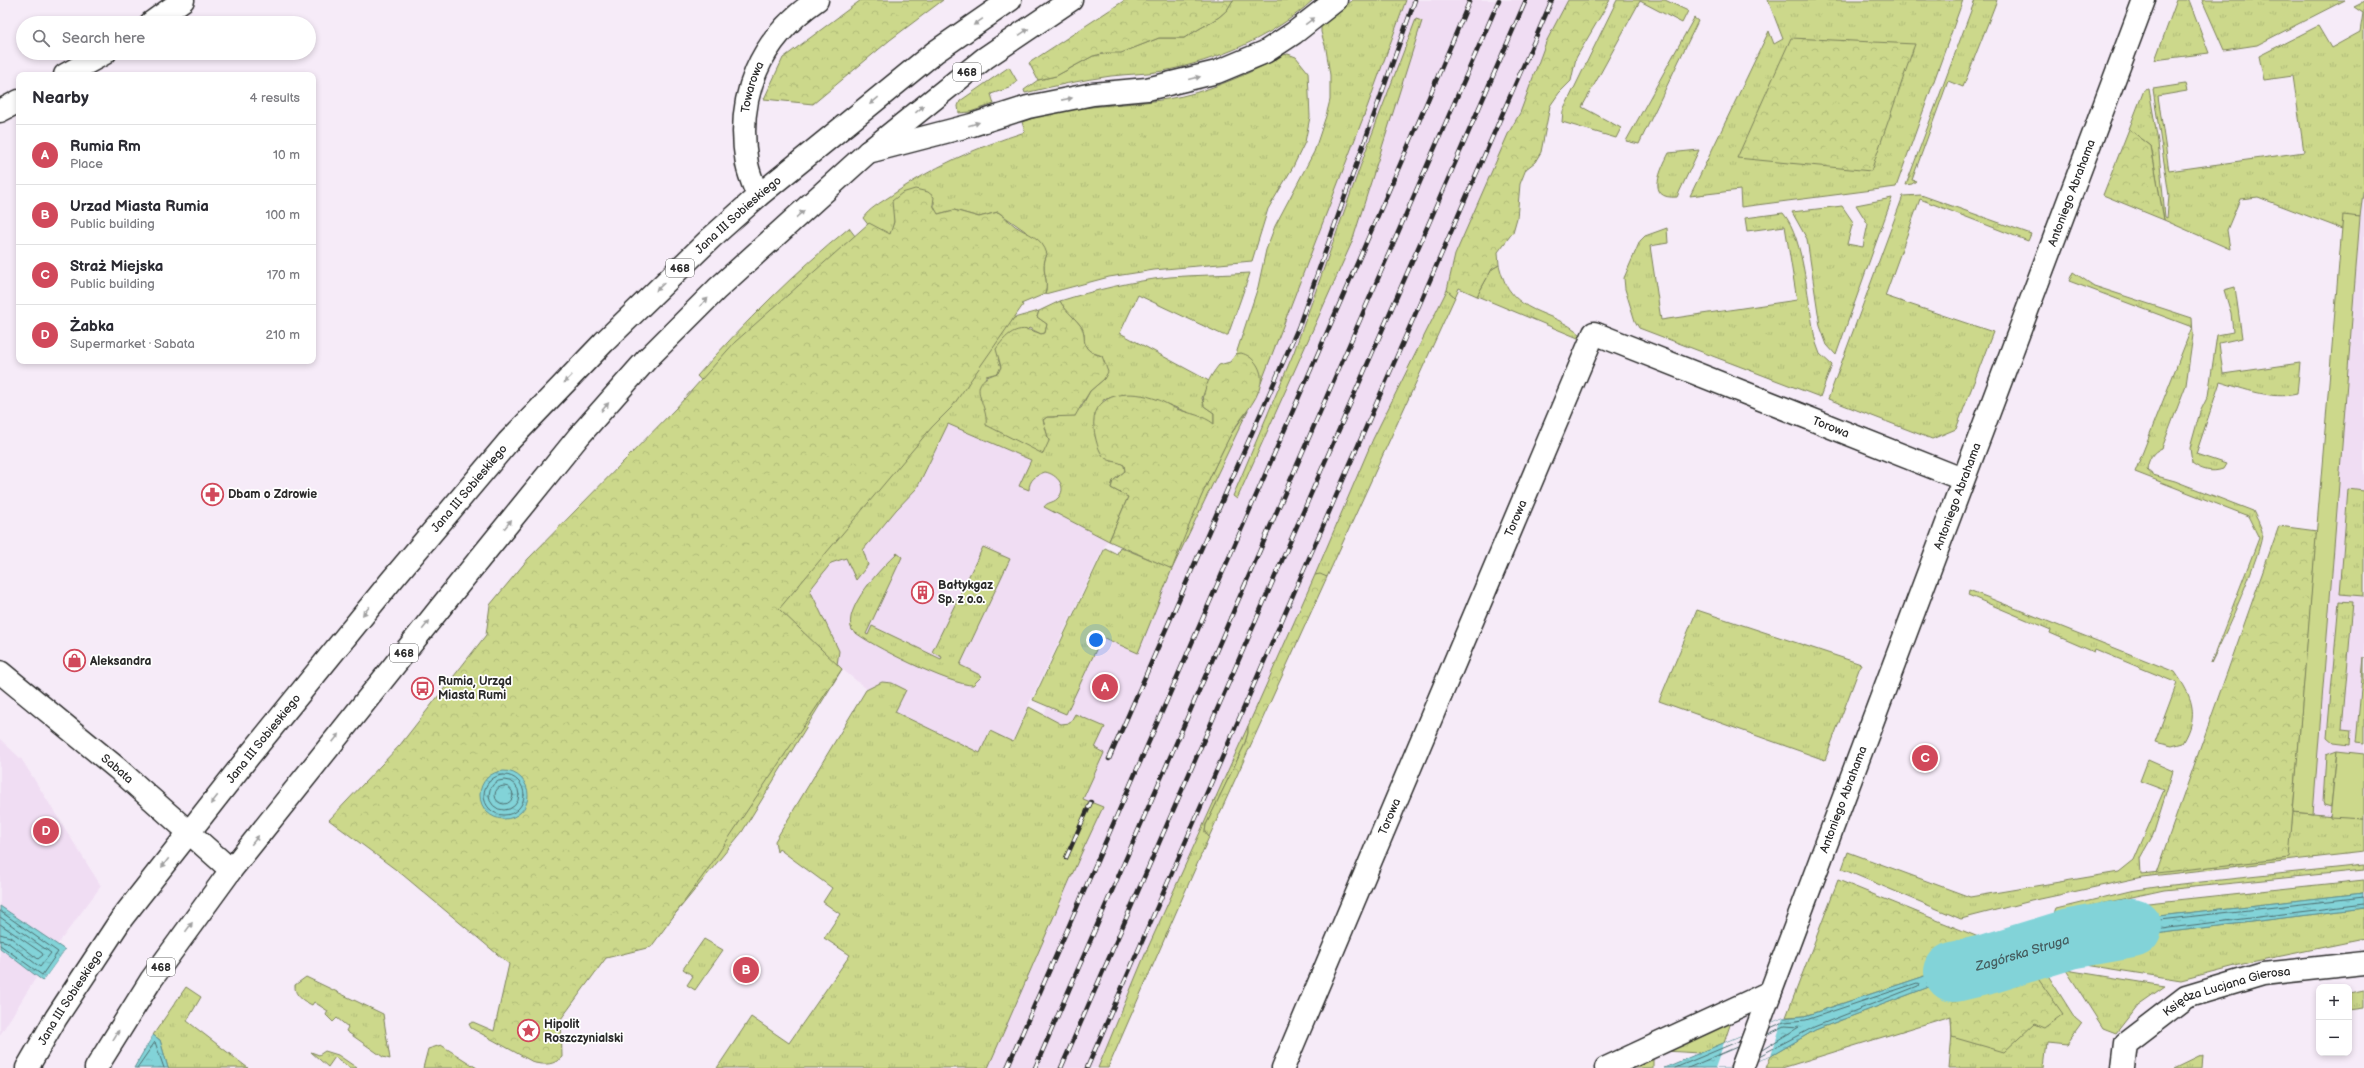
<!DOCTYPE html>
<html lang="en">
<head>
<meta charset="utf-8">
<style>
	body { margin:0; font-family:"Balsamiq Sans",sans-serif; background:#f7f7f7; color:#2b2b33 }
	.controls { position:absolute; right:12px; bottom:12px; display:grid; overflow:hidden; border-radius:8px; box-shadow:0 2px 6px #0003 }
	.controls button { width:36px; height:36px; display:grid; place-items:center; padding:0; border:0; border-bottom:1px solid #e1e1e2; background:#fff; color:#2b2b33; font:20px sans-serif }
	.you { position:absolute; left:1096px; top:640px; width:14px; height:14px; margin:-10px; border:3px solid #fff; border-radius:50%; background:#1a73e8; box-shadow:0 0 0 6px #1a73e833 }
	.badge { display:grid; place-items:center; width:26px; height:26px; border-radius:50%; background:#d1495b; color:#fff; font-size:13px; font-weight:700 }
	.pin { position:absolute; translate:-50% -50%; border:2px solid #fff; box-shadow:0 1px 4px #0006 }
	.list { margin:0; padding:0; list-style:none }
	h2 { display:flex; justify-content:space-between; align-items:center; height:52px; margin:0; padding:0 16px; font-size:17px }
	h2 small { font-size:13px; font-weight:400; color:#7c7c81 }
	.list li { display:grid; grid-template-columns:26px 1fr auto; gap:12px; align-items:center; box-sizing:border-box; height:60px; padding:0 16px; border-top:1px solid #e1e1e2 }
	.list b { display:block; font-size:15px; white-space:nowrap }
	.list p { margin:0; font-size:13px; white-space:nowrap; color:#7c7c81 }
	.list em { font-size:13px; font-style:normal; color:#7c7c81 }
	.icon { flex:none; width:22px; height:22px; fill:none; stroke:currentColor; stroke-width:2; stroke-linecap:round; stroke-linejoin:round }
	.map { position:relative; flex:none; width:2364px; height:1068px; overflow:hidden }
	.search { position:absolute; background:#fff; box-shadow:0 2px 6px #0003; left:16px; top:16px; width:300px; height:44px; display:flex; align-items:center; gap:10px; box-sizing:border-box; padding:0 14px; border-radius:22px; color:#7c7c81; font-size:15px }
	.panel { position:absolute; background:#fff; box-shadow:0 2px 6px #0003; left:16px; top:72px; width:300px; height:292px; border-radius:8px }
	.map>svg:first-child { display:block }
	.built { fill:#f0ddf3 }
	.grass { fill:url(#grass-tufts); stroke:#7c825b }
	.forest { fill:url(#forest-crowns); stroke:#7c825b }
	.pitch { fill:#ccd88b; stroke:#7c825b }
	.water { fill:url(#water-ripples); stroke:#5f9093 }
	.pier { fill:#f6ebf8 }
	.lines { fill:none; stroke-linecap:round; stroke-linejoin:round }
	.shore { stroke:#4e6e70; stroke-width:1 }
	.river { stroke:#82d3d8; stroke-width:60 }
	.minor-casing { stroke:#2b2b2b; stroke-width:25 }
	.major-casing { stroke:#2b2b2b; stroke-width:25 }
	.minor { stroke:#fff; stroke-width:22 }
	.major { stroke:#fff; stroke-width:22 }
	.rail-casing { stroke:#2b2b2b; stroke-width:4.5 }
	.rail { stroke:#fff; stroke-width:3; stroke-dasharray:9; stroke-linecap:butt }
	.oneway { fill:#a0a0a0 }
	.labels { text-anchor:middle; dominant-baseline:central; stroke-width:3.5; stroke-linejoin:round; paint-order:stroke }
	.shield { fill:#fff; stroke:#6b6b6b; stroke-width:1 }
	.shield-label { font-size:11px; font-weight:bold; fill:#2b2b2b }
	.street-label { font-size:12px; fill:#2b2b2b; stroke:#fff }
	.poi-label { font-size:12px; font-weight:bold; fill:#2b2b2b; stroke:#fff; text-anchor:start }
	.water-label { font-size:13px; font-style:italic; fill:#455d5f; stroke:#fff }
</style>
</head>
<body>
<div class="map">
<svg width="2364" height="1068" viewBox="0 0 2364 1068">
	<defs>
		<pattern id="grass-tufts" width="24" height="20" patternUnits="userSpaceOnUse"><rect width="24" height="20" fill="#ccd88b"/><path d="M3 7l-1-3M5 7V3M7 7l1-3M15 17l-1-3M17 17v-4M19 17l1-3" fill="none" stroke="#afba78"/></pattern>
		<pattern id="forest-crowns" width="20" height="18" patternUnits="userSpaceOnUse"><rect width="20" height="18" fill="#ccd88b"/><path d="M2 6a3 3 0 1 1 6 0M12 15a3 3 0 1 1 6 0" fill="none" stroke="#afba78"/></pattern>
		<pattern id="water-ripples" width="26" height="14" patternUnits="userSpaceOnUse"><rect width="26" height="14" fill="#82d3d8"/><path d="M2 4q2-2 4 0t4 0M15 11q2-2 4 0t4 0" fill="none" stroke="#70b5ba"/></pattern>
	</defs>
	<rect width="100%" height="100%" fill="#f6ebf8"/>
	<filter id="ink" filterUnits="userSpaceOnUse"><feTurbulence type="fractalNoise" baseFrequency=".025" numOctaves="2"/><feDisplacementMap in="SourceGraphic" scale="8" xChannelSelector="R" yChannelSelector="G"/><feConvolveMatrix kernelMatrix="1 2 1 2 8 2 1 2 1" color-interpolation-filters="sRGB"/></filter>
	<g filter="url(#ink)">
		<g class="built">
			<path d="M1384 0H1580L1455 297 1209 837 1108 1068H942L1038 729 1092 595 1133 608Z"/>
			<path d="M2355 78 2364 79V850L2289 858Z"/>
			<path d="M943 415 1128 497 1030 702 1002 765 895 712 837 665 779 610Z"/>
			<path d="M0 739 22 760 101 886 57 945 0 906Z"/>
			<path d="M0 948 37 976 0 1035Z"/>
		</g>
		<g class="grass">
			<path d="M1233 0H1313C1273 37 1216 61 1163 71 1146 74 1128 74 1111 76 1082 80 1053 86 1025 93L1024 90 1038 80 1056 76 1093 56 1131 49 1159 38H1184L1219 17 1227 10Z"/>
			<path d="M1353 0H1406L1365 113 1261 383C1260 367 1253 354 1236 354L1258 287 1266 250 1275 226 1314 152 1326 116 1330 100V75L1326 49 1321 32V26Z"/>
			<path d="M1617 0H1665L1688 11 1682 23 1640 1 1582 107 1621 128 1616 138 1562 122 1563 111Z"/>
			<path d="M1768 0H1963L1896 187 1741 207 1740 190 1690 196 1769 31 1774 44 1783 39Z"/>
			<path d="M1975 0H1997L1963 87 1948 81 1912 180 1916 181 1912 184 1906 185Z"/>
			<path d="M2177 0H2189L2209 53 2155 60Z"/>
			<path d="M2202 0H2345L2257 45 2224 50Z"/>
			<path d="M2364 2V184L2360 217 2344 216 2342 229 2258 197 2240 199 2227 230 2230 249 2164 220 2151 146 2129 129 2144 90 2149 89 2158 142 2165 217 2167 218 2169 196 2153 89 2185 84 2187 91 2158 96 2169 171 2304 152 2293 76 2264 80 2259 56 2318 26 2331 48 2360 32 2363 13 2354 7Z"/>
			<path d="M1694 18 1698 21 1639 144 1626 141Z"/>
			<path d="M1416 19 1422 21 1352 242 1237 499 1233 496 1294 352 1369 142Z"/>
			<path d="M1288 54 1296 57 1308 72 1310 117 1305 142 1293 167 1268 209 1252 261 1154 270 1109 277 1045 294C1050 278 1039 271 1047 254L1025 231 998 212 979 217 954 210 938 214 934 211V201H892C895 213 896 226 889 236L879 239 863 218C869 209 880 203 889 197 930 168 977 147 1025 132L1022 122C1068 104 1119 107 1167 99 1205 93 1241 77 1275 60L1274 57Z"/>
			<path d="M1009 67 1017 81 1009 88 991 94 994 104 970 112 959 113 958 106 960 101Z"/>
			<path d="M1699 150 1677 197C1645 200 1661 169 1669 153Z"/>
			<path d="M1921 195 2031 234 2028 241 1920 199 1885 296 1993 332 1956 429 1932 439 1828 399 1903 196Z"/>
			<path d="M1892 198 1836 355 1827 345 1820 326 1807 239 1792 212 1842 206 1853 222 1847 244 1863 247 1868 224 1856 205Z"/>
			<path d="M1783 213C1805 238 1808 309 1816 343L1820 354 1832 365 1820 397 1639 328 1635 321 1625 289 1624 278 1640 241 1645 236 1667 228 1668 243 1650 246 1661 320 1797 300 1785 226 1747 231 1745 218Z"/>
			<path d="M849 228 865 249 711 391 697 376C744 323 794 273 849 228Z"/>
			<path d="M1499 265C1511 318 1551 307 1581 335L1578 338 1477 296 1492 269Z"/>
			<path d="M2073 272 2094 286 2192 318 2193 335 2186 385 2162 448C2152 452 2148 460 2147 470L2153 475 2175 481 2253 511C2256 517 2260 524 2262 531 2265 547 2221 644 2211 663L2259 538 2248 516 2135 472 2192 327 2069 281Z"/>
			<path d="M1250 273 1228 335H1223L1138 295 1120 333 1209 381 1202 398 1204 406 1214 413V425C1186 412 1158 397 1127 395 1119 394 1110 398 1103 400L1111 461H1117L1124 465 1125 471 1113 481 1111 488 1128 497 1109 541 1044 507C1047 502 1053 503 1057 499 1069 488 1057 474 1045 472 1036 475 1029 480 1029 490L1019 486 1031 460 948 424 917 488 896 510 863 550 868 565 856 580 846 558 831 563 810 590 839 651 837 665 842 669 742 832 671 919 725 664 993 339 1014 318 1039 311 1037 317 1047 324 1045 333 1041 334 1029 328 998 359 1001 367 998 373 986 376 980 399 1049 441 1043 420 1047 417H1054L1081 408 1090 391 1104 379 1102 356C1075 349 1090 337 1080 325 1074 317 1064 310 1060 301 1095 290 1133 281 1170 277 1197 275 1223 275 1250 273Z"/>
			<path d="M2235 287 2242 338 2219 343 2223 374 2300 363 2297 394C2271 400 2245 389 2220 382L2196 454 2226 464 2223 469C2212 473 2201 470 2192 463L2190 448 2200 412 2208 396 2217 335 2233 332 2231 313 2224 290Z"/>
			<path d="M1447 290 1455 297 1327 577 1315 575 1373 439Z"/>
			<path d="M1248 410 1172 569 1138 653 1102 637 1066 714 1033 700 1105 548 1117 554 1120 547 1154 561 1192 515 1229 437Z"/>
			<path d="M2348 489 2364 491V596L2340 594Z"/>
			<path d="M983 547 1010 559 960 665 982 676 973 685C952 686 869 645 852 630 842 609 882 567 897 553L902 557 866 634 868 635 872 626 941 659 942 657 932 652Z"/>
			<path d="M1969 590 2175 672C2192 696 2200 715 2183 743L2172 746 2155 742 2177 683 2095 649 2094 652 2050 633 2051 630 1968 595Z"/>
			<path d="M2339 601 2353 602 2342 729 2351 730 2350 745 2334 743 2327 737Z"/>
			<path d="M1697 610 1861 664 1825 760 1659 701Z"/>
			<path d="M2364 657V744L2356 743Z"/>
			<path d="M882 682 892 683 906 690 895 712 980 753 990 731 1013 742 1029 707 1061 724 1070 723 1075 714 1105 727 1095 748 1104 753 1083 799 1103 807 1081 854 988 1068H717L751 1017 789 1043 850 955 824 938 840 914 823 902 832 888 779 849 777 852 775 841 866 690Z"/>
			<path d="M1248 726V733L1244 746 1206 825 1205 832 1209 837 1108 1068H1098L1146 952Z"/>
			<path d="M2337 751 2331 807 2324 805 2323 802 2326 755Z"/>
			<path d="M2148 760 2173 771 2153 835 2140 858 2141 874 2288 858 2293 812 2364 819V852L2142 877 2031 901 1961 919 1842 869 1848 852 1970 897 2119 872 2134 860 2164 790 2140 781Z"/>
			<path d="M2364 865V870L2164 890 2054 914 2056 909 2130 891 2163 886Z"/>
			<path d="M2364 880V893L2123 920 2047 936V926L2056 921 2148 903Z"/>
			<path d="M2364 908V939L2251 962 2181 980 2061 961 2054 953 2076 947 2170 932Z"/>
			<path d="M704 939 723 950 695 990 687 985 693 976 683 969Z"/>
			<path d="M2037 958 2075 1018 2082 1024 2067 1045 2047 1043 2044 1068H1949L1952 1034 1951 1016 1986 985 1978 973 1995 971Z"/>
			<path d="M2066 970 2165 986 2138 1005 2116 1033 2103 1028Z"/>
			<path d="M306 977 383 1014 390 1059 383 1057 346 1031 348 1027 337 1018 333 1022 326 1015 328 1011 314 1002 312 1005C304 1001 294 996 295 985Z"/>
			<path d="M186 987 201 997 187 1021 248 1068H168L160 1040 153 1035Z"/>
			<path d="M2364 990V1008L2349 1010V993Z"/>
			<path d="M1731 1022 1724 1043 1700 1053 1665 1051Z"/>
			<path d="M441 1045 477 1068H423L428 1049Z"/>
			<path d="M325 1051 338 1055 357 1068H350L335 1057 328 1067 311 1052 319 1055Z"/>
			<path d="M2203 1054 2202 1068H2174Z"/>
			<path d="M1653 1058V1068H1629Z"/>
		</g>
		<g class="forest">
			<path d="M861 0H943L890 40 813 104 764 99 783 58Z"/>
			<path d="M1125 0H1233L1227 10 1219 17 1184 38H1159L1121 53H1106L1093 56 1056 76 1038 80 1029 63Z"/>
			<path d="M1568 0H1610L1576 58 1571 81 1559 93 1550 106 1541 152 1535 162 1526 169 1520 184 1517 218 1513 232 1498 252 1499 265 1492 269 1477 296 1459 288 1455 297 1447 290 1455 255 1509 132 1520 113 1546 42Z"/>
			<path d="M1791 38 1915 44 1871 171 1737 158Z"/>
			<path d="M2129 129 2151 146 2164 220 2103 195Z"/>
			<path d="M915 189 928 192 934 197 933 205 938 214 954 210 979 217 998 212C1004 216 1009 221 1015 226 1029 235 1042 237 1047 254 1039 271 1050 278 1045 294L1021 304 1023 305 952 407 932 427 779 609 842 669 708 869 651 947 606 958 561 1019 562 1057C554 1065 546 1065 535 1063L471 1028 469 1024 473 1022 494 1031 509 964 403 875 329 820 400 745 486 635 490 605 528 559 676 408 735 342 869 223 890 234 894 222 892 201 902 193Z"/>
			<path d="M1060 301C1064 309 1074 317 1080 325 1090 337 1075 349 1102 356L1108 372 1104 379 1090 391 1075 416 1047 417 1043 420 1049 441 1043 454 986 425C989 403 962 383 998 373L1001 367 996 349C1009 331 1019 324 1041 334L1045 333 1047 324 1037 317 1039 311Z"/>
			<path d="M1241 353C1254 356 1263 370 1261 383 1257 404 1238 419 1229 438 1207 481 1189 524 1172 569L1109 541 1128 497 1111 488 1113 481 1125 471 1124 465C1118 461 1110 462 1105 458 1098 452 1095 437 1094 429 1090 394 1126 389 1153 398 1162 400 1169 406 1177 409 1190 414 1203 415 1214 424V413L1204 406C1201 392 1210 376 1219 365L1230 362 1236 354Z"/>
			<path d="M2279 526 2317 531 2289 858 2156 873Z"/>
			<path d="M1320 574 1327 577 1209 837 1205 832 1206 825 1244 746 1248 733V726L1315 575Z"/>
			<path d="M1838 880 2003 947 2010 948 1804 1016 1786 1017Z"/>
			<path d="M1978 973 1986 986 2034 973 2063 1014 2044 1028 2034 1024 2004 1052 1952 1037 1951 1016 1782 1068H1766L1771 1056 1815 1030 1958 976Z"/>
		</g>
		<g class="pitch">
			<path d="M2343 215 2360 217 2313 814 2293 812Z"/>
			<path d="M2337 751 2364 754V819L2330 817Z"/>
		</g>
		<g class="water">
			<circle cx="504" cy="795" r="24"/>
			<path d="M2364 893V908L2170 932 2076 947 2054 953 2047 936 2123 920Z"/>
			<path d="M0 906 65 950 43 981 0 948Z"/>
			<path d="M2030 941 2037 958 1995 971 1958 976 1815 1030 1771 1056 1735 1068H1664L1783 1018 1805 1016Z"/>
			<path d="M153 1035 160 1040 168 1068H134Z"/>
		</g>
		<g class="pier">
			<path d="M65 950 66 951 45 982 43 981Z"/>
			<path d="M1783 1018 1771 1056 1735 1068H1715L1724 1043Z"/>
			<path d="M152 1034 153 1035 133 1067 132 1066Z"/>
		</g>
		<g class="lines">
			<g class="shore">
				<circle cx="504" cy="795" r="20"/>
				<circle cx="504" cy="795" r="15"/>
				<circle cx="504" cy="795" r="9"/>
				<path d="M2364 897 2124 924 2055 938 2053 940 2058 948 2169 928 2364 904"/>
				<path d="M0 911 58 952 42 975 0 945"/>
				<path d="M0 917 51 953 40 967 7 942 0 940"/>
				<path d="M0 924 42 953 43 955 38 959 10 937 0 934"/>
				<path d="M2027 946 2031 953 2030 956 1994 967 1961 970 1962 967Z"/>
				<path d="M1762 1050 1799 1027 1785 1026 1768 1034"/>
				<path d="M1759 1056 1814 1027 1918 986 1919 984 1917 983 1806 1020 1784 1022 1770 1028"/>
				<path d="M137 1068 155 1042 164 1068"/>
				<path d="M1675 1068 1739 1041"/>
				<path d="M1688 1068 1737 1047"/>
			</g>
			<path class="river" id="s1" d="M1954 972 1988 964 2070 939 2132 928"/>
			<defs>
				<g id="minor">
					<path d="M151 23 183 0"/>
					<path d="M65 75 105 53"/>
					<path d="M0 111 19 101"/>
					<path d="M868 152 972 125 1028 107 1093 94 1147 89 1217 72 1265 52 1294 33 1336 0"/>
					<path id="s2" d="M758 196C754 186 749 175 747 164 735 96 760 39 817 0"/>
					<path id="s3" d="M0 672 118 769 231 870"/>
					<path id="s4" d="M1283 1068 1594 333 1962 479"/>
					<path d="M1606 1068 1770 992"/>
					<path id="s5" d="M1742 1068 2144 0"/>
					<path id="s6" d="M2123 1068 2126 1043 2186 997 2263 974 2364 963"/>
				</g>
				<g id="major">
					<path id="s7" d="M27 1068 56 1018 122 918 249 756 391 581 508 442 604 342 711 238 758 196 935 52 1010 0"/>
					<path d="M96 1068 151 980 231 870 460 583 579 436 647 359 717 289 868 152 985 58 1071 0"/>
				</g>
			</defs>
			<use href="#minor" class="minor-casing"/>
			<use href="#major" class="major-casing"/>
			<use href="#minor" class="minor"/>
			<use href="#major" class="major"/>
			<defs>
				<g id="rail">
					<path d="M1109 759 1298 328 1415 0"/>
					<path d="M1066 858 1091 802"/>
					<path d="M1007 1068 1419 121 1470 0"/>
					<path d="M1035 1068 1499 0"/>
					<path d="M1061 1068 1526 0"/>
					<path d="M1087 1068 1552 0"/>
				</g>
			</defs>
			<use href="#rail" class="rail-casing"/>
			<use href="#rail" class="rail"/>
		</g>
		<defs><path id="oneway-solid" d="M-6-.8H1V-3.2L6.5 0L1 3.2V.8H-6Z"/></defs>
		<g class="oneway">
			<use href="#oneway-solid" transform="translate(1310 21) rotate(-36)"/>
			<use href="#oneway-solid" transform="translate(978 22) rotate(145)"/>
			<use href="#oneway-solid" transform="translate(1024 32) rotate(-34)"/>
			<use href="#oneway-solid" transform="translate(1195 78) rotate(-14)"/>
			<use href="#oneway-solid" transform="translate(1067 99) rotate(-11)"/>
			<use href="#oneway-solid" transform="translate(874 101) rotate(141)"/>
			<use href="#oneway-solid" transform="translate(920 109) rotate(-39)"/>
			<use href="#oneway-solid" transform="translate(974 124) rotate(-17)"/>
			<use href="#oneway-solid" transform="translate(800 214) rotate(-42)"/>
			<use href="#oneway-solid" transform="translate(660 287) rotate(136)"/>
			<use href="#oneway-solid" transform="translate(704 302) rotate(-45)"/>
			<use href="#oneway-solid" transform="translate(568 379) rotate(135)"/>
			<use href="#oneway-solid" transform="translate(605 407) rotate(-49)"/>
			<use href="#oneway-solid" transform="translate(508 524) rotate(-51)"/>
			<use href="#oneway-solid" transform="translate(366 611) rotate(129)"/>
			<use href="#oneway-solid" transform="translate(426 625) rotate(-51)"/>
			<use href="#oneway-solid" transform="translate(336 738) rotate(-51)"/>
			<use href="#oneway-solid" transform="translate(214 800) rotate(128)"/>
			<use href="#oneway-solid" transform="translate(255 840) rotate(-51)"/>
			<use href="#oneway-solid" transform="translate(165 863) rotate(128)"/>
			<use href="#oneway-solid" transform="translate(189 927) rotate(-54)"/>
			<use href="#oneway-solid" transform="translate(116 1035) rotate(-59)"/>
		</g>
	</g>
	<defs>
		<symbol id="pharmacy-ring" viewBox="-11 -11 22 22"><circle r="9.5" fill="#fff" stroke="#d1495b" stroke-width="1.5"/><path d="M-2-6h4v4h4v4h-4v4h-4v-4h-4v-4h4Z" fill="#d1495b"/></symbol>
		<symbol id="building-ring" viewBox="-11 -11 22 22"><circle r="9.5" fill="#fff" stroke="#d1495b" stroke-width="1.5"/><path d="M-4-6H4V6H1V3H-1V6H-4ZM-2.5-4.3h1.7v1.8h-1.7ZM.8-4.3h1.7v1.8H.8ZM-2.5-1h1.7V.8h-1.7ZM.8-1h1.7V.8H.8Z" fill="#d1495b"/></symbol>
		<symbol id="shop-ring" viewBox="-11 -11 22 22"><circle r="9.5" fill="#fff" stroke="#d1495b" stroke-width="1.5"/><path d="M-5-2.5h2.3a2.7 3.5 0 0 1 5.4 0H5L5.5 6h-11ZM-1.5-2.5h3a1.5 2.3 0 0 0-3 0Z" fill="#d1495b"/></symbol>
		<symbol id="bus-ring" viewBox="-11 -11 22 22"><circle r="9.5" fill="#fff" stroke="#d1495b" stroke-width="1.5"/><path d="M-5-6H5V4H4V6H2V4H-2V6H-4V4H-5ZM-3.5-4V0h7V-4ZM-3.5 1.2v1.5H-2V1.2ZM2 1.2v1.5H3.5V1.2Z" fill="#d1495b"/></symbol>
		<symbol id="sight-ring" viewBox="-11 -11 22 22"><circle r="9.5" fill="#fff" stroke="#d1495b" stroke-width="1.5"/><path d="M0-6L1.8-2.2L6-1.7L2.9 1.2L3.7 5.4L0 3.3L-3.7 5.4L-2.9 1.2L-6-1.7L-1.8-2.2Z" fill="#d1495b"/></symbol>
	</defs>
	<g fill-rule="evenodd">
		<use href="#pharmacy-ring" x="200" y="482" width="25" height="25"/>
		<use href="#building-ring" x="910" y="580" width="25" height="25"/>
		<use href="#shop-ring" x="62" y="648" width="25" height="25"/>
		<use href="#bus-ring" x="410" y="676" width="25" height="25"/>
		<use href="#sight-ring" x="516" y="1018" width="25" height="25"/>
	</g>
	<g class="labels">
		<g class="shield">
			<rect x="953" y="63" width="28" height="18" rx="3"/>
			<rect x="666" y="259" width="28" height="18" rx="3"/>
			<rect x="390" y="644" width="28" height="18" rx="3"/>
			<rect x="147" y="958" width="28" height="18" rx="3"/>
		</g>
		<g class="shield-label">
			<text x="967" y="72">468</text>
			<text x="680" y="268">468</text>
			<text x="404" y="653">468</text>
			<text x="161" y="967">468</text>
		</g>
		<g class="street-label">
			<text stroke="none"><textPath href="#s2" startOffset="112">Towarowa</textPath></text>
			<text stroke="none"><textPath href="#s5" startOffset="935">Antoniego Abrahama</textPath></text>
			<text stroke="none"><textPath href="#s7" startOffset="1114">Jana III Sobieskiego</textPath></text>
			<text stroke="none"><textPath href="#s4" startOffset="1053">Torowa</textPath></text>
			<text stroke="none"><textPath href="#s7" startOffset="730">Jana III Sobieskiego</textPath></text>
			<text stroke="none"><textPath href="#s5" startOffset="611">Antoniego Abrahama</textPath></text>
			<text stroke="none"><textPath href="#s4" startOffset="597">Torowa</textPath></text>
			<text stroke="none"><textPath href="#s7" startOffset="406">Jana III Sobieskiego</textPath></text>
			<text stroke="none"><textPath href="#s3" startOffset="152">Sabata</textPath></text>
			<text stroke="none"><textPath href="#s5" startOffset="287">Antoniego Abrahama</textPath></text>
			<text stroke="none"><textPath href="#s4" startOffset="273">Torowa</textPath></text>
			<text stroke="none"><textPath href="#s6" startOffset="141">Księdza Lucjana Gierosa</textPath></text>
			<text stroke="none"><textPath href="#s7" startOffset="83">Jana III Sobieskiego</textPath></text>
		</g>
		<g class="poi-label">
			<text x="228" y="494">Dbam o Zdrowie</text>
			<text x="938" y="585">Bałtykgaz<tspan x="938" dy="14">Sp. z o.o.</tspan></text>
			<text x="90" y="661">Aleksandra</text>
			<text x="438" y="681">Rumia, Urząd<tspan x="438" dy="14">Miasta Rumi</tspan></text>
			<text x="544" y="1024">Hipolit<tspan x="544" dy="14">Roszczynialski</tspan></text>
		</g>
		<g class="water-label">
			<text stroke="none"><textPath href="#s1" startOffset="71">Zagórska Struga</textPath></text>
		</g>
	</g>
</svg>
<div class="controls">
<button>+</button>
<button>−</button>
</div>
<div class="you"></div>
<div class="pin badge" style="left:1105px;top:687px">A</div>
<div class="pin badge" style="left:746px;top:970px">B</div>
<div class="pin badge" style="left:1925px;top:758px">C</div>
<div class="pin badge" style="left:46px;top:831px">D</div>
<div class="search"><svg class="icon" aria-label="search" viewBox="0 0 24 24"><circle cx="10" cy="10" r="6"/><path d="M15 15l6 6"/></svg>Search here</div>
<section class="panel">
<h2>Nearby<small>4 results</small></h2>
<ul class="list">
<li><span class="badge">A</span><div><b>Rumia Rm</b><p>Place</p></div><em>10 m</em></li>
<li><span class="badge">B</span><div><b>Urzad Miasta Rumia</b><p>Public building</p></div><em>100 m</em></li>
<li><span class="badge">C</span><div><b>Straż Miejska</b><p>Public building</p></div><em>170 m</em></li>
<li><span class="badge">D</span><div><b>Żabka</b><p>Supermarket · Sabata</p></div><em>210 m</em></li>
</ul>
</section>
</div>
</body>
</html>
